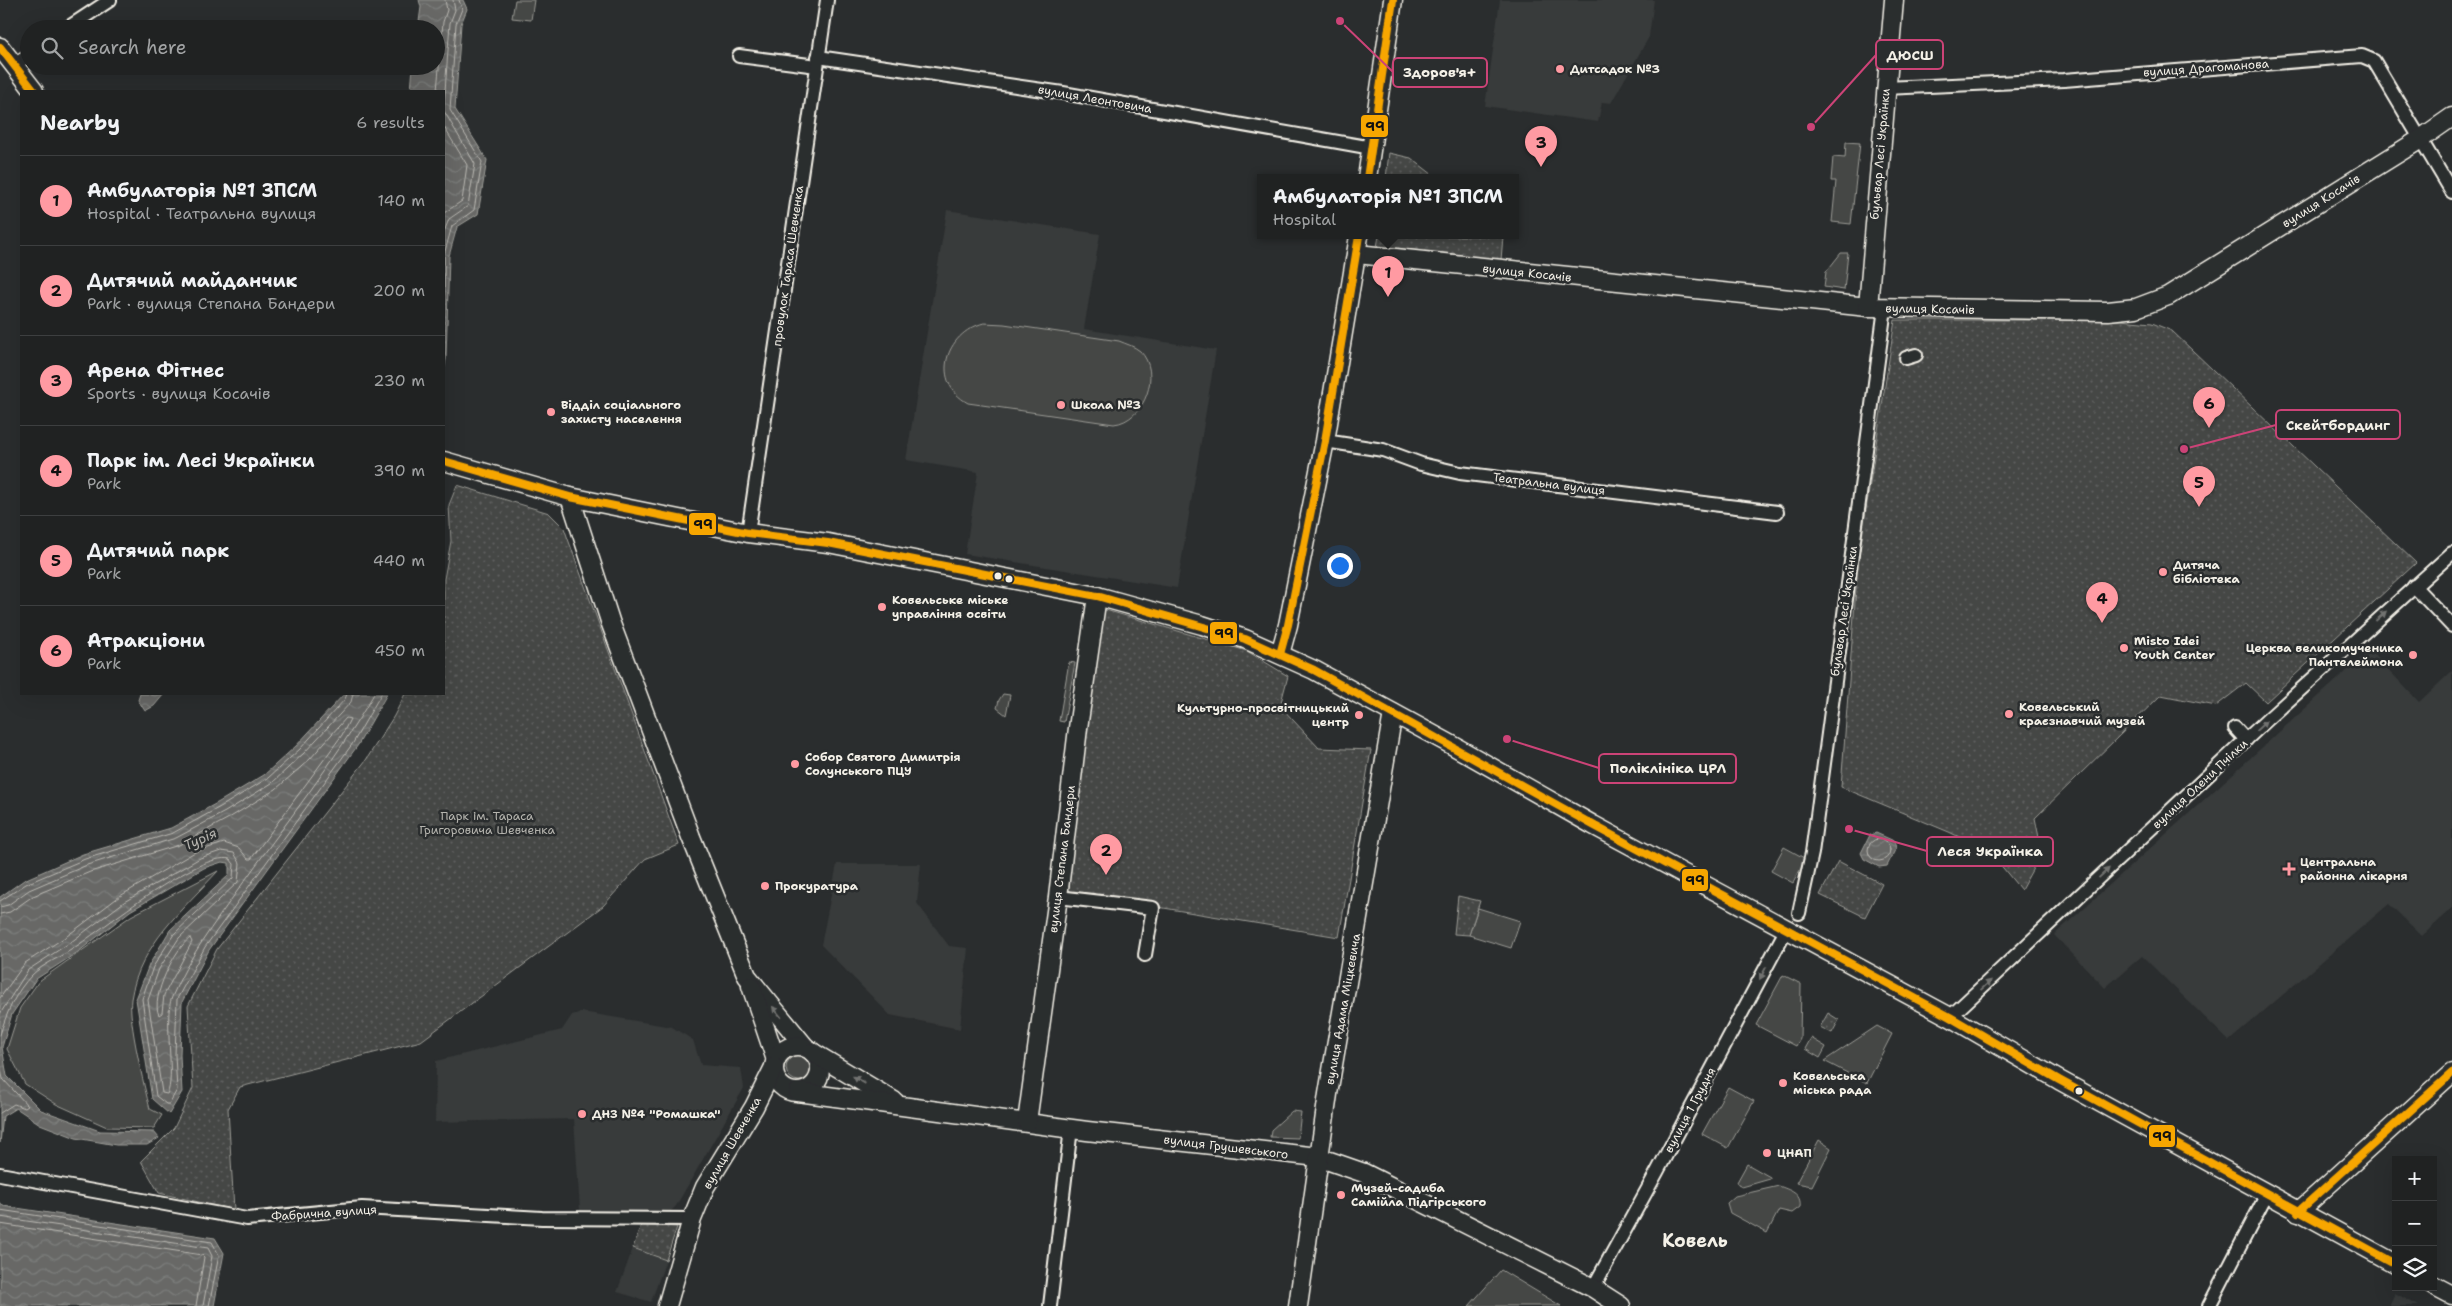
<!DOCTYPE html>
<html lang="en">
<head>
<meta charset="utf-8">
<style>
	body { margin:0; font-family:"Shantell Sans",sans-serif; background:#282a2a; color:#f1f3f6 }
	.controls { position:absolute; right:15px; bottom:15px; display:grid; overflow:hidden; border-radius:0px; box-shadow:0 5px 20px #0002 }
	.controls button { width:45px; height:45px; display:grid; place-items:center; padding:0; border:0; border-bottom:1px solid #3d3f40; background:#202222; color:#f1f3f6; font:25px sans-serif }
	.you { position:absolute; left:1339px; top:565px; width:18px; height:18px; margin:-12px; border:4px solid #fff; border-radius:50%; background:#1a73e8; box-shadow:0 0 0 8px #1a73e833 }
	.badge { display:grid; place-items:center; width:32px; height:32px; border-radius:50%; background:#ff9aa2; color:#111; font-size:16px; font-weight:700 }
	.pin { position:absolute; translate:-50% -41px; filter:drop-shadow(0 1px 2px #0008) }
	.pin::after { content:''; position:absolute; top:26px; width:18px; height:15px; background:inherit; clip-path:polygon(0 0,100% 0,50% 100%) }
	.popup { position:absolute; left:1257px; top:174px; width:262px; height:65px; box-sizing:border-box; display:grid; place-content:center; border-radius:0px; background:#202222; filter:drop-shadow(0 1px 4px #0005); font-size:16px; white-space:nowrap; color:#a2a4a5 }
	.popup b { font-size:19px; color:#f1f3f6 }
	.popup::after { content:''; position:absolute; left:50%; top:100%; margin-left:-10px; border:10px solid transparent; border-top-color:#202222 }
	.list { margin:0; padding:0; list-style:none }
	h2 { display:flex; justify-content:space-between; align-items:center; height:65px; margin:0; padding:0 20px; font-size:21px }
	h2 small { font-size:16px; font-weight:400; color:#a2a4a5 }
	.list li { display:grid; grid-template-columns:32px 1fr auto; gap:15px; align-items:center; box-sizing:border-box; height:90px; padding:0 20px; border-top:1px solid #3d3f40 }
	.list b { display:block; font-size:19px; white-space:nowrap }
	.list p { margin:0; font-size:16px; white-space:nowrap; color:#a2a4a5 }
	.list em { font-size:16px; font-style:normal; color:#a2a4a5 }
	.icon { flex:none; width:28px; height:28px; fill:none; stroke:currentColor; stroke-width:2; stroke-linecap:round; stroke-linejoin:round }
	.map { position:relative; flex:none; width:2452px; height:1306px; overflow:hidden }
	.search { position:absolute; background:#202222; box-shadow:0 5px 20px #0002; left:20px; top:20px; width:425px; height:55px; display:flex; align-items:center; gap:12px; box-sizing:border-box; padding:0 18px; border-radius:28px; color:#a2a4a5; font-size:19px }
	.panel { position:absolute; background:#202222; box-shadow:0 5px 20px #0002; left:20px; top:90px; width:425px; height:605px; border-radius:0px }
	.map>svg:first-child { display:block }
	.built { fill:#373a3a }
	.grass { fill:#444645; stroke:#9c9c96 }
	.park { fill:url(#park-dots); stroke:#9c9c96 }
	.water { fill:url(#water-waves); stroke:#9f9f9a }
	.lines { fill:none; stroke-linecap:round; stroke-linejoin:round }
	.shore { stroke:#bcbab4; stroke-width:1 }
	.street-casing { stroke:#f4f1e8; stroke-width:16 }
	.secondary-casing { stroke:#f4f1e8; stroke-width:21 }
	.street { stroke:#2a2d2e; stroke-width:12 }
	.secondary { stroke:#2a2d2e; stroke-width:18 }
	.bus-1-casing { stroke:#2a2d2e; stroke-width:11 }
	.bus-1 { stroke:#f7a600; stroke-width:8 }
	.oneway { fill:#71726f }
	.poi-dot { fill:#ff9aa2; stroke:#2a2d2e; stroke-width:2 }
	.bus-dot { fill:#f4f1e8; stroke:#2a2d2e; stroke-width:2 }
	.labels { text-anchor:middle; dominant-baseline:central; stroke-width:5; stroke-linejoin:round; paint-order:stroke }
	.street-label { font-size:12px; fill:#f4f1e8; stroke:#2a2d2e }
	.poi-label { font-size:12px; font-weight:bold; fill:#f4f1e8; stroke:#2a2d2e; text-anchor:start }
	.park-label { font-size:12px; fill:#b6b5af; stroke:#2a2d2e }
	.water-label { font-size:14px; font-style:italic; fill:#b5b3ae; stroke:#2a2d2e }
	.district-label { font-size:18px; font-weight:bold; fill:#f4f1e8; stroke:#2a2d2e }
	.leader { fill:none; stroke:#cc4377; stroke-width:2 }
	.callout-dot { fill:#cc4377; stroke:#2a2d2e; stroke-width:2 }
	.callout { fill:#2a2d2e; stroke:#cc4377; stroke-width:2 }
	.callout-label { font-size:14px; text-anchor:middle; font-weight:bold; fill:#f4f1e8 }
	.line-badge { stroke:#2a2d2e; stroke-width:2 }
	.pale-badge-label { font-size:14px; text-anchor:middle; font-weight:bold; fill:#111 }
</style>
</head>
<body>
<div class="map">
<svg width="2452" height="1306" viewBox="0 0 2452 1306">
	<defs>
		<pattern id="park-dots" width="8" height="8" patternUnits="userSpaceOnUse" patternTransform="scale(1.25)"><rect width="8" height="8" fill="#444645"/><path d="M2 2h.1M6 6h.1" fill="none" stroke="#606160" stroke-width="1.8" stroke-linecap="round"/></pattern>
		<pattern id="water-waves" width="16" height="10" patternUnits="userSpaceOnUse" patternTransform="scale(1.25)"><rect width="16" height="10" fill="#676866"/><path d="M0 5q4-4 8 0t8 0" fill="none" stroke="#7d7e7c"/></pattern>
	</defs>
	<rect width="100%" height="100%" fill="#2a2d2e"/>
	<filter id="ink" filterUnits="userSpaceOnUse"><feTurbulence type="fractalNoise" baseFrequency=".02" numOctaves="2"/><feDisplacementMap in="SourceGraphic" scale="10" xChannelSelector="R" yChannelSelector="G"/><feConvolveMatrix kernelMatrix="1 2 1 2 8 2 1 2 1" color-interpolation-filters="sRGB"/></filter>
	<g filter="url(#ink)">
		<g class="built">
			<path d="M1500 0H1654L1649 37 1611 103 1602 102 1598 122 1485 106Z"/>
			<path d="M947 210 1100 234 1084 329 1216 350 1177 588 965 554 978 472 906 460Z"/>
			<path d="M2370 650 2419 702 2452 671V909L2422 936 2389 904 2229 1041 2142 956 2105 988 2054 935Z"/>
			<path d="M837 864H921L917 903 949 946 968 948 960 1029 890 1015 821 945Z"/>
			<path d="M582 1012 672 1027 693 1040 701 1065 741 1068 744 1088 676 1206 668 1214 580 1211 574 1119 435 1122 436 1061 562 1030 572 1015Z"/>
			<path d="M633 1248 666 1260 651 1302 617 1292Z"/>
			<path d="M2395 1293 2419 1306H2389Z"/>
		</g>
		<g class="grass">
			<path d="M515 0H534L531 20 512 18Z"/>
			<path d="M1846 142 1860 143 1851 224 1832 222 1836 181H1831L1833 157 1845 158Z"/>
			<path d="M1841 253H1848L1844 290 1824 287 1826 272Z"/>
			<path d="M984 323 1004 324 1119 341C1126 344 1134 346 1140 351 1162 372 1145 421 1114 424L968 403C930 382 945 333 984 323Z"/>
			<path d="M1069 662 1075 663 1064 722 1059 721Z"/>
			<path d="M1003 694 1010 695 1006 715 997 708 999 700Z"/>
			<path d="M1784 847 1806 859 1793 883 1771 871Z"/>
			<path d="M218 871C184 908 139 946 131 999 128 1020 144 1086 150 1109L162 1115 154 1128 107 1127 56 1104 25 1084 7 1049 20 1008 39 981 131 916Z"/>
			<path d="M1478 908 1520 921 1511 948 1469 935Z"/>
			<path d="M1783 975 1801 984 1800 1039 1796 1046 1756 1025Z"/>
			<path d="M1877 1026 1892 1034 1867 1083 1824 1061Z"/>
			<path d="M1811 1038 1826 1047 1820 1058 1805 1049Z"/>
			<circle cx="799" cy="1068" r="13"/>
			<path d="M1728 1087 1754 1101 1728 1148 1702 1134Z"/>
			<path d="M1292 1111 1301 1112 1298 1138 1270 1137 1271 1130Z"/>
			<path d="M1819 1140 1831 1148 1812 1186 1796 1183Z"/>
			<path d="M1747 1164 1770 1177V1179L1742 1187 1738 1185 1737 1182Z"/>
			<path d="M1779 1186C1789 1190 1802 1193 1800 1207L1792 1213 1779 1210 1767 1233 1730 1213 1727 1203 1735 1196Z"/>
			<path d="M1501 1270 1561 1306H1469Z"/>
		</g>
		<g class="park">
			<path d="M1389 153 1411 158 1437 178H1386Z"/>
			<path d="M1379 236H1503L1501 260 1377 247Z"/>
			<path d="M1895 320H2120L2152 323 2172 331 2416 563 2266 702 2246 683 2216 706 2161 695 2035 818 2042 852 2021 890 1990 852 1949 832 1841 787 1858 562Z"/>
			<path d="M457 485 549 513 564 528 679 845 645 859 603 906 421 1041 240 1087 228 1109 234 1210 159 1193 141 1161 174 1128 193 1088 188 1006 217 949 366 760 394 716 405 694H444V579L451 541 449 505Z"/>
			<path d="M1102 609 1247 651 1288 676 1280 706 1319 748 1371 750 1339 937 1067 892Z"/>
			<path d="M1838 861 1882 884 1865 917 1820 895Z"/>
			<path d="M1458 896 1480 901 1469 935 1454 934Z"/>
			<path d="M1828 1013 1839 1020 1832 1033 1820 1027Z"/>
			<path d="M641 1225 677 1227 666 1260 633 1248Z"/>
		</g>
		<g class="water">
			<path d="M419 0H463L467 9 461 24 455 109 487 160 478 214 457 227 449 256 446 359 444 371V91H411L413 66H436V29H418L421 7Z"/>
			<path d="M140 694H164L154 706 145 711 138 700Z"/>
			<path d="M344 694H387L358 745 209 950 182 1002 180 1055 182 1092 169 1114 152 1099 136 999 149 965 170 930 229 875V863L222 862 204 868 130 911 78 952 36 979 12 1014 2 1047 7 1076 41 1110 100 1131 154 1132 159 1138 147 1145H116L76 1138 40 1124 16 1108 3 1116 0 1143V897L24 880 83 854 171 828 219 802 264 775 296 746Z"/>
			<path d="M1876 833 1894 841 1896 848 1887 866 1879 867 1864 859 1861 853 1870 835Z"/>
			<path d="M0 1202 3 1206 215 1238 224 1253 214 1306H0Z"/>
		</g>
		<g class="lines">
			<g class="shore">
				<path d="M437 91 443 22 447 10 445 0"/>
				<path d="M444 105 450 23 455 10 453 0"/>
				<path d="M444 111 475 164 468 206 449 219 444 232"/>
				<path d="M444 127 467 165 462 201 444 213"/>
				<path d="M444 300V255L452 226 474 210 482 162 450 110 456 24 462 9 459 0"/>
				<circle cx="1879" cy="850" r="11"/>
				<path d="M0 901 26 884 85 859 173 833 222 806 268 778 300 749 345 699 347 694"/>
				<path d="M0 907 8 905 29 890 87 865 176 838 225 812 272 783 304 753 351 702 353 694"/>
				<path d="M0 914 10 912 33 896 90 872 179 845 229 818 276 789 310 759 346 718 350 719 342 735 251 859H248L239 848 224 843 195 852 120 896 67 936 25 963 0 998"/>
				<path d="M190 938 192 942 164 995 162 1013 159 1015C150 998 175 948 190 938Z"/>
				<path d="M0 1014 28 970 71 942 124 902 200 858 221 851 234 853 240 863 238 882 179 938 159 969 148 1000 162 1093 167 1094C176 1079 163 1018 172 997 188 958 214 924 238 890 284 825 334 763 374 694"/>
				<path d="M0 1035C6 1014 16 991 32 975 43 964 61 957 74 948 102 929 199 851 230 859L234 864 233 878 174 934 153 967 142 999 156 1096 166 1104H169L177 1090 175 1055 177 999 205 947 353 743 381 694"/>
				<path d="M0 1066 3 1079 28 1106 25 1108 14 1104 0 1113"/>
				<path d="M0 1210 212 1242 219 1255 209 1306"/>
				<path d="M0 1217 208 1248 212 1256 203 1306"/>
				<path d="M0 1224 202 1255 204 1257 196 1306"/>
			</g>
			<defs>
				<g id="street">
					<path d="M66 29 110 0"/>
					<path d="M739 56 817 66"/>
					<path d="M818 57 1063 93 1372 148"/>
					<path d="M14 65 29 55"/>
					<path d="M1885 88 2064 80 2362 56 2374 61 2452 192"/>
					<path d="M1906 358 1916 355"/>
					<path d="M1325 441 1383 450 1421 464 1460 473 1777 512"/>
					<path d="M748 533 827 0"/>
					<path d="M2414 586 2452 626"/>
					<path d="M2235 728 2246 740"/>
					<path d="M1058 897 1153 908 1145 955"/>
					<path d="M1799 913 1812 853 1885 308"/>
					<path d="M1950 1017 2267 720 2452 553"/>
					<path d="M0 1174 247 1219 362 1208 542 1218 692 1219"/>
					<path d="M1593 1288 1657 1172 1786 930"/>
					<path d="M1050 1306 1071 1128"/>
					<path d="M2209 1306 2267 1194"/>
				</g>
				<g id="secondary">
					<path d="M0 47 34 91"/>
					<path d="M1367 178 1393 0"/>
					<path d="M1357 254 1868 307 2108 311 2136 308 2168 296 2419 140 2452 117"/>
					<path d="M1868 307 1894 0"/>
					<path d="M444 461 570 497 748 533 828 543 1097 596 1202 625 1245 639 1314 670 1452 745 1593 825 1950 1017 2059 1080 2396 1264"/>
					<path d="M570 497 611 624 691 837 747 976 806 1048"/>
					<path d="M1280 654 1288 625 1325 441 1359 236"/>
					<path d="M751 986 776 1060"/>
					<circle cx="797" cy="1069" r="23"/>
					<path d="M812 1052 894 1101"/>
					<path d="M798 1092 1087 1131 1318 1157 1364 1173 1593 1288 1621 1306"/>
					<path d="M1027 1122 1058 897 1078 728 1097 596"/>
					<path d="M2298 1212 2452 1073"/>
					<path d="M2433 1285 2452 1295"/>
					<path d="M667 1306 692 1219 705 1187 754 1107 774 1067"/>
					<path d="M1298 1306 1328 1094 1393 713"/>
				</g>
			</defs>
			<use href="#street" class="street-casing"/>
			<use href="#secondary" class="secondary-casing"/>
			<use href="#street" class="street"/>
			<use href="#secondary" class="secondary"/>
			<defs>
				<g id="bus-1">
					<path d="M0 47 34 91"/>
					<path d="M1367 178 1393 0"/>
					<path d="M444 461 570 497 748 533 828 543 1097 596 1245 639 1314 670 1593 825 1950 1017 2059 1080 2396 1264"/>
					<path d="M1280 654 1288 625 1325 441 1359 236"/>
					<path d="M2298 1212 2452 1073"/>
				</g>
			</defs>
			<use href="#bus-1" class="bus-1-casing"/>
			<use href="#bus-1" class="bus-1"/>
		</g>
		<defs><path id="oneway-solid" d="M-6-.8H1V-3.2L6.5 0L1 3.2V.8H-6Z" transform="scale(1.25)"/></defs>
		<g class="oneway">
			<use href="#oneway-solid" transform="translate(2381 616) rotate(-42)"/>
			<use href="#oneway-solid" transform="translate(2261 726) rotate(-43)"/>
			<use href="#oneway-solid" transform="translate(2104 873) rotate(-43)"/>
			<use href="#oneway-solid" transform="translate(1763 973) rotate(118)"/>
			<use href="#oneway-solid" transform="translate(1986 985) rotate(-43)"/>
			<use href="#oneway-solid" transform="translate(777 1012) rotate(-129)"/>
			<use href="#oneway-solid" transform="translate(859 1080) rotate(-149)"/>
		</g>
	</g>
	<g class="poi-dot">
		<circle cx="1560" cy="69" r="5"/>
		<circle cx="1061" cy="405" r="5"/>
		<circle cx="551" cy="412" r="5"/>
		<circle cx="2163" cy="572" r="5"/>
		<circle cx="882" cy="607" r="5"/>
		<circle cx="2124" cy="648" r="5"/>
		<circle cx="2413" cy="655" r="5"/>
		<circle cx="2009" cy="714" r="5"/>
		<circle cx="1359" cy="715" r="5"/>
		<circle cx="795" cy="764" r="5"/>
		<path d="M2286.5 861.5h5v5h5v5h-5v5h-5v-5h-5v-5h5z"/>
		<circle cx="765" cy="886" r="5"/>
		<circle cx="1783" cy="1083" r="5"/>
		<circle cx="582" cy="1114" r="5"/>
		<circle cx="1767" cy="1153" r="5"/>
		<circle cx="1341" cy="1195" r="5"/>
	</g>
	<g class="bus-dot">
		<circle cx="998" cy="576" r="4.5"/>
		<circle cx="1009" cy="579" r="4.5"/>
		<circle cx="2079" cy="1091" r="4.5"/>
	</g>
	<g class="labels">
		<g class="street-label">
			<text transform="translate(2206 68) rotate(-4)">вулиця Драгоманова</text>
			<text transform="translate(1095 99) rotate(10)">вулиця Леонтовича</text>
			<text transform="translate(1880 154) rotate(-85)">бульвар Лесі Українки</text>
			<text transform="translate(2321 201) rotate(-32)">вулиця Косачів</text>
			<text transform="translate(788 266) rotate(-82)">провулок Тараса Шевченка</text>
			<text transform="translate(1527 273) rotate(6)">вулиця Косачів</text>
			<text transform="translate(1930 309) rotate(1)">вулиця Косачів</text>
			<text transform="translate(1549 484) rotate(7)">Театральна вулиця</text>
			<text transform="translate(1844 611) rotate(-82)">бульвар Лесі Українки</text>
			<text transform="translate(2200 784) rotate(-43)">вулиця Олени Пчілки</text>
			<text transform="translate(1062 859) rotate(-83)">вулиця Степана Бандери</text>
			<text transform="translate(1343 1009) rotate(-80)">вулиця Адама Міцкевича</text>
			<text transform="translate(1690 1110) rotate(-62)">вулиця 1 Грудня</text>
			<text transform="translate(732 1143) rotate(-60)">вулиця Шевченка</text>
			<text transform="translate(1226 1147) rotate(7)">вулиця Грушевського</text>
			<text transform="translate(324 1213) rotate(-4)">Фабрична вулиця</text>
		</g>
		<g class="poi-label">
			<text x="1570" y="69">Дитсадок №3</text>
			<text x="561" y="405">Відділ соціального<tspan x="561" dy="14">захисту населення</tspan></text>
			<text x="1071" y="405">Школа №3</text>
			<text x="2173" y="565">Дитяча<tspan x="2173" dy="14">бібліотека</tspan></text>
			<text x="892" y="600">Ковельське міське<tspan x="892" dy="14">управління освіти</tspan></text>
			<text x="2134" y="641">Misto Idei<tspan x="2134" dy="14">Youth Center</tspan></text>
			<text x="2403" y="648" text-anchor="end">Церква великомученика<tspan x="2403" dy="14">Пантелеймона</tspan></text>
			<text x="2019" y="707">Ковельський<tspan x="2019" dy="14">краєзнавчий музей</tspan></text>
			<text x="1349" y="708" text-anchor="end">Культурно-просвітницький<tspan x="1349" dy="14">центр</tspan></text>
			<text x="805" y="757">Собор Святого Димитрія<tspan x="805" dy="14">Солунського ПЦУ</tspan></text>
			<text x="2300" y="862">Центральна<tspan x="2300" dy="14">районна лікарня</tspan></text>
			<text x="775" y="886">Прокуратура</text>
			<text x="1793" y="1076">Ковельська<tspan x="1793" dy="14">міська рада</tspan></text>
			<text x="592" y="1114">ДНЗ №4 "Ромашка"</text>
			<text x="1777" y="1153">ЦНАП</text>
			<text x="1351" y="1188">Музей-садиба<tspan x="1351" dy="14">Самійла Підгірського</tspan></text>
		</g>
		<g class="park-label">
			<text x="487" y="816">Парк ім. Тараса<tspan x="487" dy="14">Григоровича Шевченка</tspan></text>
		</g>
		<g class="water-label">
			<text transform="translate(200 839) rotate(-25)">Турія</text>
		</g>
		<g class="district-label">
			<text x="1695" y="1241">Ковель</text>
		</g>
	</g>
	<path class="leader" d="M1811 127L1876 55M1340 21L1393 72M2184 449L2276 425M1507 739L1599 768M1849 829L1927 851"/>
	<g class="callout-dot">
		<circle cx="1811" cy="127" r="5"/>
		<circle cx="1340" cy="21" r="5"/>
		<circle cx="2184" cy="449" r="5"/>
		<circle cx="1507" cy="739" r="5"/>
		<circle cx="1849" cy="829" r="5"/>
	</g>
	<g class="callout">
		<rect x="1876" y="40" width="67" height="29" rx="5"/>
		<rect x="1393" y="58" width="94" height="29" rx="5"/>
		<rect x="2276" y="410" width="124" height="29" rx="5"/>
		<rect x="1599" y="754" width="137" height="29" rx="5"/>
		<rect x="1927" y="837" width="126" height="29" rx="5"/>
	</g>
	<g class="callout-label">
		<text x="1910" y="60">ДЮСШ</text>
		<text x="1440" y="77">Здоров'я+</text>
		<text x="2338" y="430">Скейтбординг</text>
		<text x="1668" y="773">Поліклініка ЦРЛ</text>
		<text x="1990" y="856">Леся Українка</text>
	</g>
	<g class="line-badge">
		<rect x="1360" y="114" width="29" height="24" rx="5" fill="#f7a600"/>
		<rect x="688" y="512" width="29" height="24" rx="5" fill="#f7a600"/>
		<rect x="1209" y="621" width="29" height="24" rx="5" fill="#f7a600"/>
		<rect x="1681" y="868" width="28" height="24" rx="5" fill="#f7a600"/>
		<rect x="2148" y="1124" width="28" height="24" rx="5" fill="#f7a600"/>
	</g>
	<g class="pale-badge-label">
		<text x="1375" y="131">99</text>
		<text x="703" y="529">99</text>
		<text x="1224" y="638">99</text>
		<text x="1695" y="885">99</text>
		<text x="2162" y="1141">99</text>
	</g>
</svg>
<div class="controls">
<button>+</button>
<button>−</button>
<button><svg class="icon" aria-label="layers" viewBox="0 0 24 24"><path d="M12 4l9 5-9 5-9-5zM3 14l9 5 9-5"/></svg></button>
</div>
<div class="you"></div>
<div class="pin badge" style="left:1388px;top:297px">1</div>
<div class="popup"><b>Амбулаторія №1 ЗПСМ</b>Hospital</div>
<div class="pin badge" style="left:1106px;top:875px">2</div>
<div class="pin badge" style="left:1541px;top:167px">3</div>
<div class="pin badge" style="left:2102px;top:623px">4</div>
<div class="pin badge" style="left:2199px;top:507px">5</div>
<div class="pin badge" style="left:2209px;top:428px">6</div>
<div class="search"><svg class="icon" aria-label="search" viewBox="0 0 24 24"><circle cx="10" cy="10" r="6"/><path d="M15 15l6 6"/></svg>Search here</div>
<section class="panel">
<h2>Nearby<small>6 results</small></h2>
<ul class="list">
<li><span class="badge">1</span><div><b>Амбулаторія №1 ЗПСМ</b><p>Hospital · Театральна вулиця</p></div><em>140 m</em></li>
<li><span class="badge">2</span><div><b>Дитячий майданчик</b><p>Park · вулиця Степана Бандери</p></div><em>200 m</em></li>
<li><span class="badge">3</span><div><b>Арена Фітнес</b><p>Sports · вулиця Косачів</p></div><em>230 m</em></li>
<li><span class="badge">4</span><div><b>Парк ім. Лесі Українки</b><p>Park</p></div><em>390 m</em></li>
<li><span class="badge">5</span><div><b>Дитячий парк</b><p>Park</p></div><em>440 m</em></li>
<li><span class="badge">6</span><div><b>Атракціони</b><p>Park</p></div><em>450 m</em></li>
</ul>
</section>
</div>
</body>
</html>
